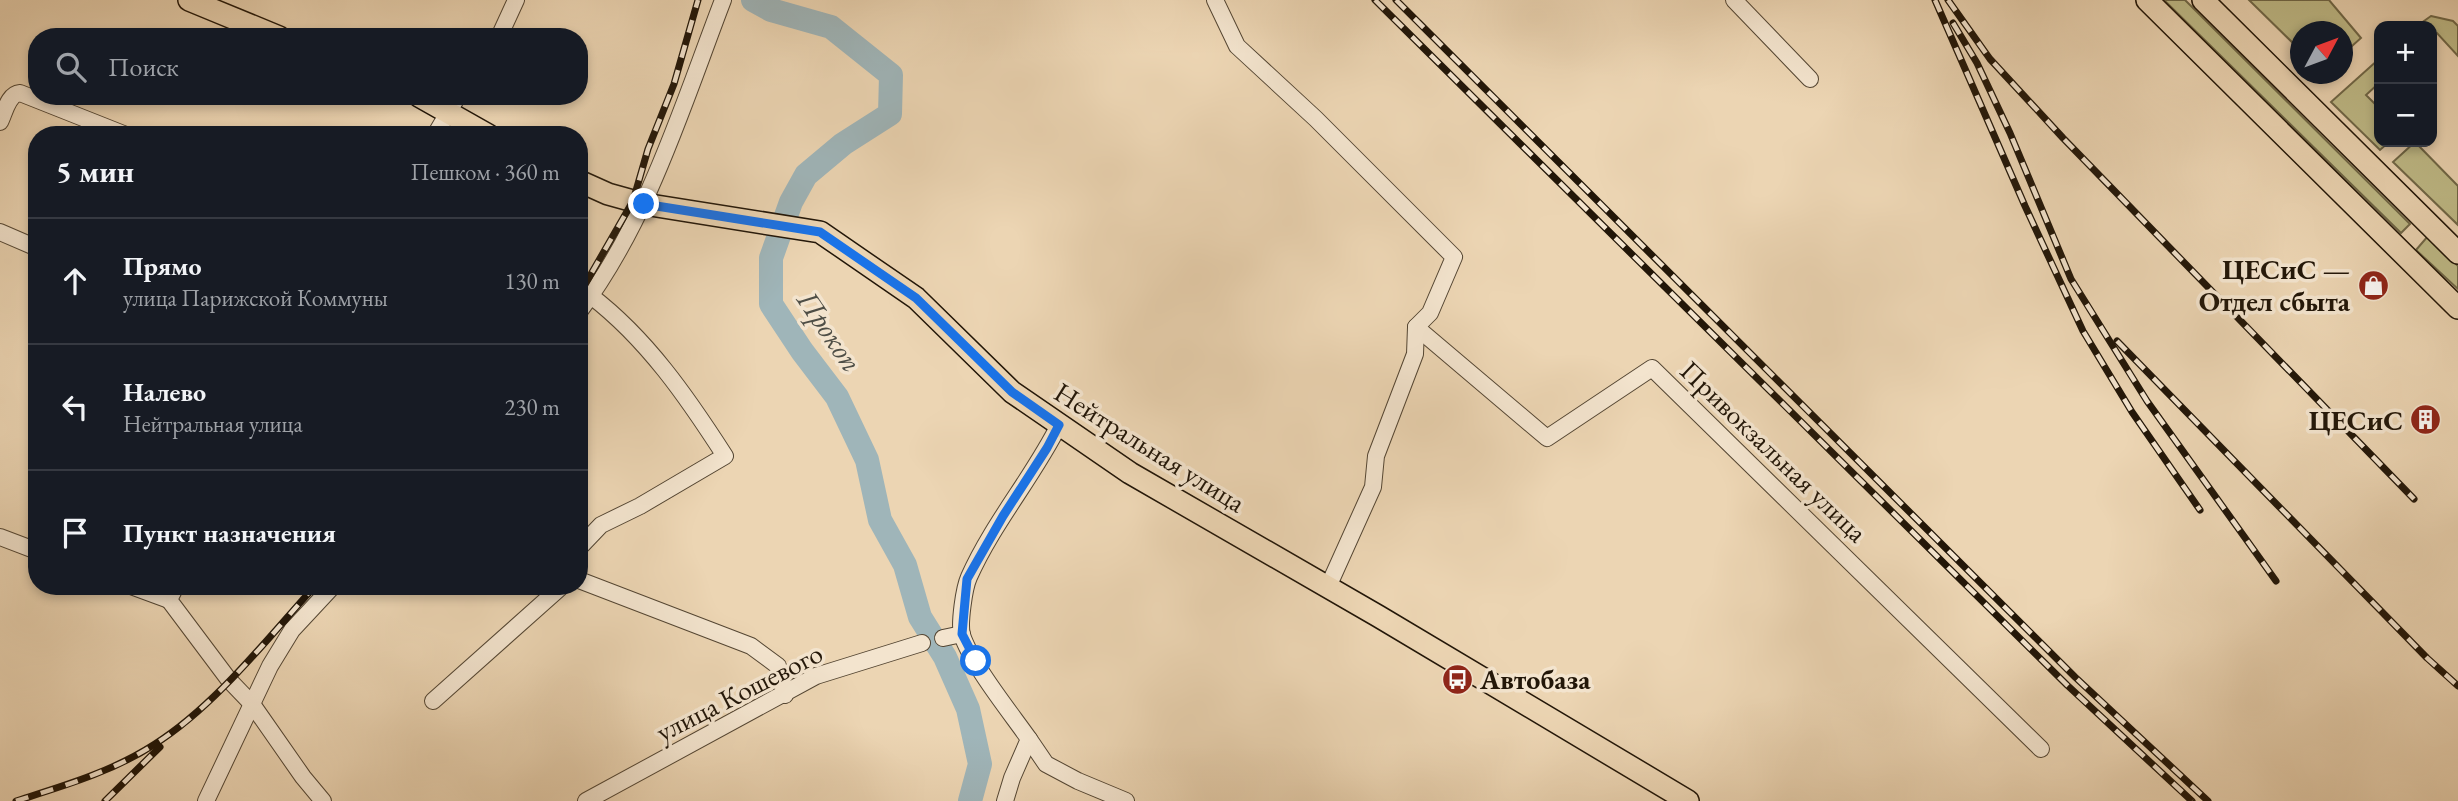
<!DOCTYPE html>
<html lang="ru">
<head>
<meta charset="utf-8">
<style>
	body { margin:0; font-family:"EB Garamond",serif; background:#242831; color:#f1f3f6 }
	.controls { position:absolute; right:21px; top:21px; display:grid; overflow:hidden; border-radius:14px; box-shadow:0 4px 10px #0003 }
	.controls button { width:63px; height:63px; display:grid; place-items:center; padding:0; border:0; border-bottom:2px solid #363941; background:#171b24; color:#f1f3f6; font:35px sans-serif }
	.compass { position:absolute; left:2290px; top:21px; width:63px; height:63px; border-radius:50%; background:#171b24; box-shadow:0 4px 10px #0003; rotate:49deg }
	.stop { position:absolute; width:21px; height:21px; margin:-16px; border:5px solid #1a73e8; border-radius:50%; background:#fff }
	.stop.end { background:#1a73e8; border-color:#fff; box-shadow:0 2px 7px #0008 }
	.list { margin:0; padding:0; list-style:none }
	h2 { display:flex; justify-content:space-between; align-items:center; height:91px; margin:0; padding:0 28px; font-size:30px }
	h2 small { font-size:23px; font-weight:400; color:#9ea1a6 }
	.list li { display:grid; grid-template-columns:46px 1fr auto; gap:21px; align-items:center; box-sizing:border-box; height:126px; padding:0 28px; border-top:2px solid #363941 }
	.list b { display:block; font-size:26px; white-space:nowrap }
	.list p { margin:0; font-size:23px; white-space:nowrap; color:#9ea1a6 }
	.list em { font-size:23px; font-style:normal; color:#9ea1a6 }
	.icon { flex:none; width:38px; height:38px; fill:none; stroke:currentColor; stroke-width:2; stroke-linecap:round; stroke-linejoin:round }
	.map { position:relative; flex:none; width:2458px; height:801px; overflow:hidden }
	.search { position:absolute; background:#171b24; box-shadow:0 4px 10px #0003; left:28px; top:28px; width:560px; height:77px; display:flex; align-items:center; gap:18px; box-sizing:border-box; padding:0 24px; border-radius:28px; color:#9ea1a6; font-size:26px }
	.panel { position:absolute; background:#171b24; box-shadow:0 4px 10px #0003; left:28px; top:126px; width:560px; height:469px; border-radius:28px }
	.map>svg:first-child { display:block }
	.green { fill:#bfbb88; stroke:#706848; stroke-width:2 }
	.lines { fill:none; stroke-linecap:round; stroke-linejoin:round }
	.river { stroke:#9fb5b9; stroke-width:24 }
	.minor-casing { stroke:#544633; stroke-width:18 }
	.major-casing { stroke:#221608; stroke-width:24 }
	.minor { stroke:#f3e4ce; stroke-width:16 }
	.major { stroke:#ecd5b3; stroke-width:21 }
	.rail-casing { stroke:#221608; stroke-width:7 }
	.rail { stroke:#f3e4ce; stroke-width:4.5; stroke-dasharray:13; stroke-linecap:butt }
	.route { stroke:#1a73e8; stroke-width:9 }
	.labels { text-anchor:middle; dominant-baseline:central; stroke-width:7; stroke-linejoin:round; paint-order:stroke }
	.poi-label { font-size:28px; font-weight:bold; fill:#221608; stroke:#f3e4ce; text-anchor:end }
	.street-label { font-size:28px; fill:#221608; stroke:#f3e4ce }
	.water-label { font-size:30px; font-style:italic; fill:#4e4e46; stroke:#f3e4ce }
</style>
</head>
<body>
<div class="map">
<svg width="2458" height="801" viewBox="0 0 2458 801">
	<rect width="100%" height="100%" fill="#ecd5b3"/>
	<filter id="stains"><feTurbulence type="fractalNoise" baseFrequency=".00286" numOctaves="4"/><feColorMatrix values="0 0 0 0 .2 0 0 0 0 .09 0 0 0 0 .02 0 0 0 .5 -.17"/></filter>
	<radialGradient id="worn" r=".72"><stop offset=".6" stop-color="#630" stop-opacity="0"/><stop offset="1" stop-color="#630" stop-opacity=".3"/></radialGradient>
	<g class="green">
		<path d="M2164 0H2185L2410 224 2401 233Z"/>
		<path d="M2249 0H2329L2361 38 2343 54 2342 32H2300V50Z"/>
		<path d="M2431 16 2453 21 2458 26V56L2437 33 2432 37V26H2417Z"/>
		<path d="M2379 59V83L2366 95 2379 108V142H2389L2380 150 2331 102Z"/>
		<path d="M2415 142 2458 186V225L2393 162Z"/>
		<path d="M2428 236 2458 266V289L2416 250Z"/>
	</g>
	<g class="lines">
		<path class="river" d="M753 0 771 10 831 27 891 75 890 114 843 144 806 175 791 202 771 258V304L802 351 837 397 867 460 880 520 905 565 920 617 945 657 968 709 980 764 970 801"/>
		<defs>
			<g id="minor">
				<path d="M1215 0 1237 46 1316 119 1454 257 1430 313 1416 327 1415 354 1376 456 1373 487 1328 587"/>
				<path d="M1734 0 1810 79"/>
				<path d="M499 37 516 0"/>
				<path d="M0 122C5 112 8 94 20 93L126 135"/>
				<path d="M435 135 458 96"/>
				<path d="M0 232 37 248"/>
				<path d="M579 312C648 220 682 107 723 0"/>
				<path d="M1416 327 1547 438 1652 368 2041 749"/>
				<path d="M0 537 37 551"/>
				<path d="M579 548 601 525 640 506 725 456C687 397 647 339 591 296"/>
				<path d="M579 580 751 646 778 666 785 695"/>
				<path d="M131 586 169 600"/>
				<path d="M176 586 169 600 229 680 252 704 303 777 323 801"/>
				<path d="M943 638 962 634"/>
				<path d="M433 701 562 586"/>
				<path d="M1029 739 1046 764 1078 781 1126 801"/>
				<path d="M206 801 270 666 292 630 333 586"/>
				<path d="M586 801 816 676 922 643"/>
				<path d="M1005 801 1012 778 1029 739C1010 712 972 665 962 635 959 624 964 588 969 577 993 523 1033 477 1059 425"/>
			</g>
			<g id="major">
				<path d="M189 0 279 37"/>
				<path d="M2147 0 2458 308"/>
				<path d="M2203 0 2458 253"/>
				<path d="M419 96 488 135"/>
				<path d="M579 181 608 194 644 204 820 232 916 298 1012 392 1130 473 1378 616 1688 801"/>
			</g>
		</defs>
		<use href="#minor" class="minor-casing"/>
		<use href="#major" class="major-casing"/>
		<use href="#minor" class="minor"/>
		<use href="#major" class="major"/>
		<defs>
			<g id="rail">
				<path d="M1375 0 2067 685 2192 801"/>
				<path d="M1396 0 2075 677 2208 801"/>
				<path d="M1935 0 2025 206 2083 331 2132 412 2200 510"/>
				<path d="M1948 0 1990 59 2063 138 2414 499"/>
				<path d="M1953 23 1977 63 2010 133 2071 279 2147 401 2276 581"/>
				<path d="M579 295 633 201 648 149 674 84 698 0"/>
				<path d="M2117 341 2427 658 2458 686"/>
				<path d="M16 801C63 786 112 772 155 744 215 706 267 639 315 586"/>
				<path d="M105 801 160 747"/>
			</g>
		</defs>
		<use href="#rail" class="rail-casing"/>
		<use href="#rail" class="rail"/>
	</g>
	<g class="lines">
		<path class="route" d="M644 204 820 232 916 298 1012 392 1059 425 1047 448 1003 516 967 579 962 634 976 661"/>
	</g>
	<defs>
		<symbol id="shop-disc" viewBox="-11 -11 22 22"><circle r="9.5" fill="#8f2418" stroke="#f3e4ce"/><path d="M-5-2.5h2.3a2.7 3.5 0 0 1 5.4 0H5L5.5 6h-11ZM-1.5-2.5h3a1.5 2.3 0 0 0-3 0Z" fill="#fff"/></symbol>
		<symbol id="building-disc" viewBox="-11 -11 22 22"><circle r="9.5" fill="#8f2418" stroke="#f3e4ce"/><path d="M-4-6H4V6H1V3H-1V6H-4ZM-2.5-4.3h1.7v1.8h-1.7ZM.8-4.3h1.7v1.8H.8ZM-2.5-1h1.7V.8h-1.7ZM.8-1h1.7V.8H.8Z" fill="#fff"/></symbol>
		<symbol id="bus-disc" viewBox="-11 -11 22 22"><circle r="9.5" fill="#8f2418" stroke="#f3e4ce"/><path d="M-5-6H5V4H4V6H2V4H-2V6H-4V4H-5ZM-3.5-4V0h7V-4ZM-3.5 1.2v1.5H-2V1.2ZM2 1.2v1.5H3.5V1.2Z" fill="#fff"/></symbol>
	</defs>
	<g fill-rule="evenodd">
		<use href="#shop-disc" x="2356" y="268" width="35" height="35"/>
		<use href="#building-disc" x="2408" y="402" width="35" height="35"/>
		<use href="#bus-disc" x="1440" y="662" width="35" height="35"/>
	</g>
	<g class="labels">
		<g class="poi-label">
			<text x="2350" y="269">ЦЕСиС —<tspan x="2350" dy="32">Отдел сбыта</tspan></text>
			<text x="2403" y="420">ЦЕСиС</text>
			<text x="1480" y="679" text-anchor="start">Автобаза</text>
		</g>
		<g class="street-label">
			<text transform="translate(1150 447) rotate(32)">Нейтральная улица</text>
			<text transform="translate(1774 451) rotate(44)">Привокзальная улица</text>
			<text transform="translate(739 692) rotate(-27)">улица Кошевого</text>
		</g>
		<g class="water-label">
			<text transform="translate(830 331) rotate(56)">Прокоп</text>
		</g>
	</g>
	<rect width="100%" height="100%" filter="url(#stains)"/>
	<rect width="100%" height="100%" fill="url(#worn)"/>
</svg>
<div class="controls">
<button>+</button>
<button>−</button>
</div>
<svg class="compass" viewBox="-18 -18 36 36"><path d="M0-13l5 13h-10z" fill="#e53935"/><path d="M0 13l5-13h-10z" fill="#9ea1a6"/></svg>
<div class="stop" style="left:976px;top:661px"></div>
<div class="stop end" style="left:644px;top:204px"></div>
<div class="search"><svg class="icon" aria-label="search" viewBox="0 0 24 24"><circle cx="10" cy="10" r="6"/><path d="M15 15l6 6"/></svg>Поиск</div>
<section class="panel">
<h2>5 мин<small>Пешком · 360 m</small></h2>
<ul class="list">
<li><svg class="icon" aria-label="ahead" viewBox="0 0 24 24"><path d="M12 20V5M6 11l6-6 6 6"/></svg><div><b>Прямо</b><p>улица Парижской Коммуны</p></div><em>130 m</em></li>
<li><svg class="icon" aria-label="left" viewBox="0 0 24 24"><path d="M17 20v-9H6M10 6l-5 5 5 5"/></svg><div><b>Налево</b><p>Нейтральная улица</p></div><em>230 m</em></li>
<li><svg class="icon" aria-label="arrive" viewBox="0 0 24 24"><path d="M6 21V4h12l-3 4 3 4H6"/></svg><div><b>Пункт назначения</b></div></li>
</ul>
</section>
</div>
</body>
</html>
